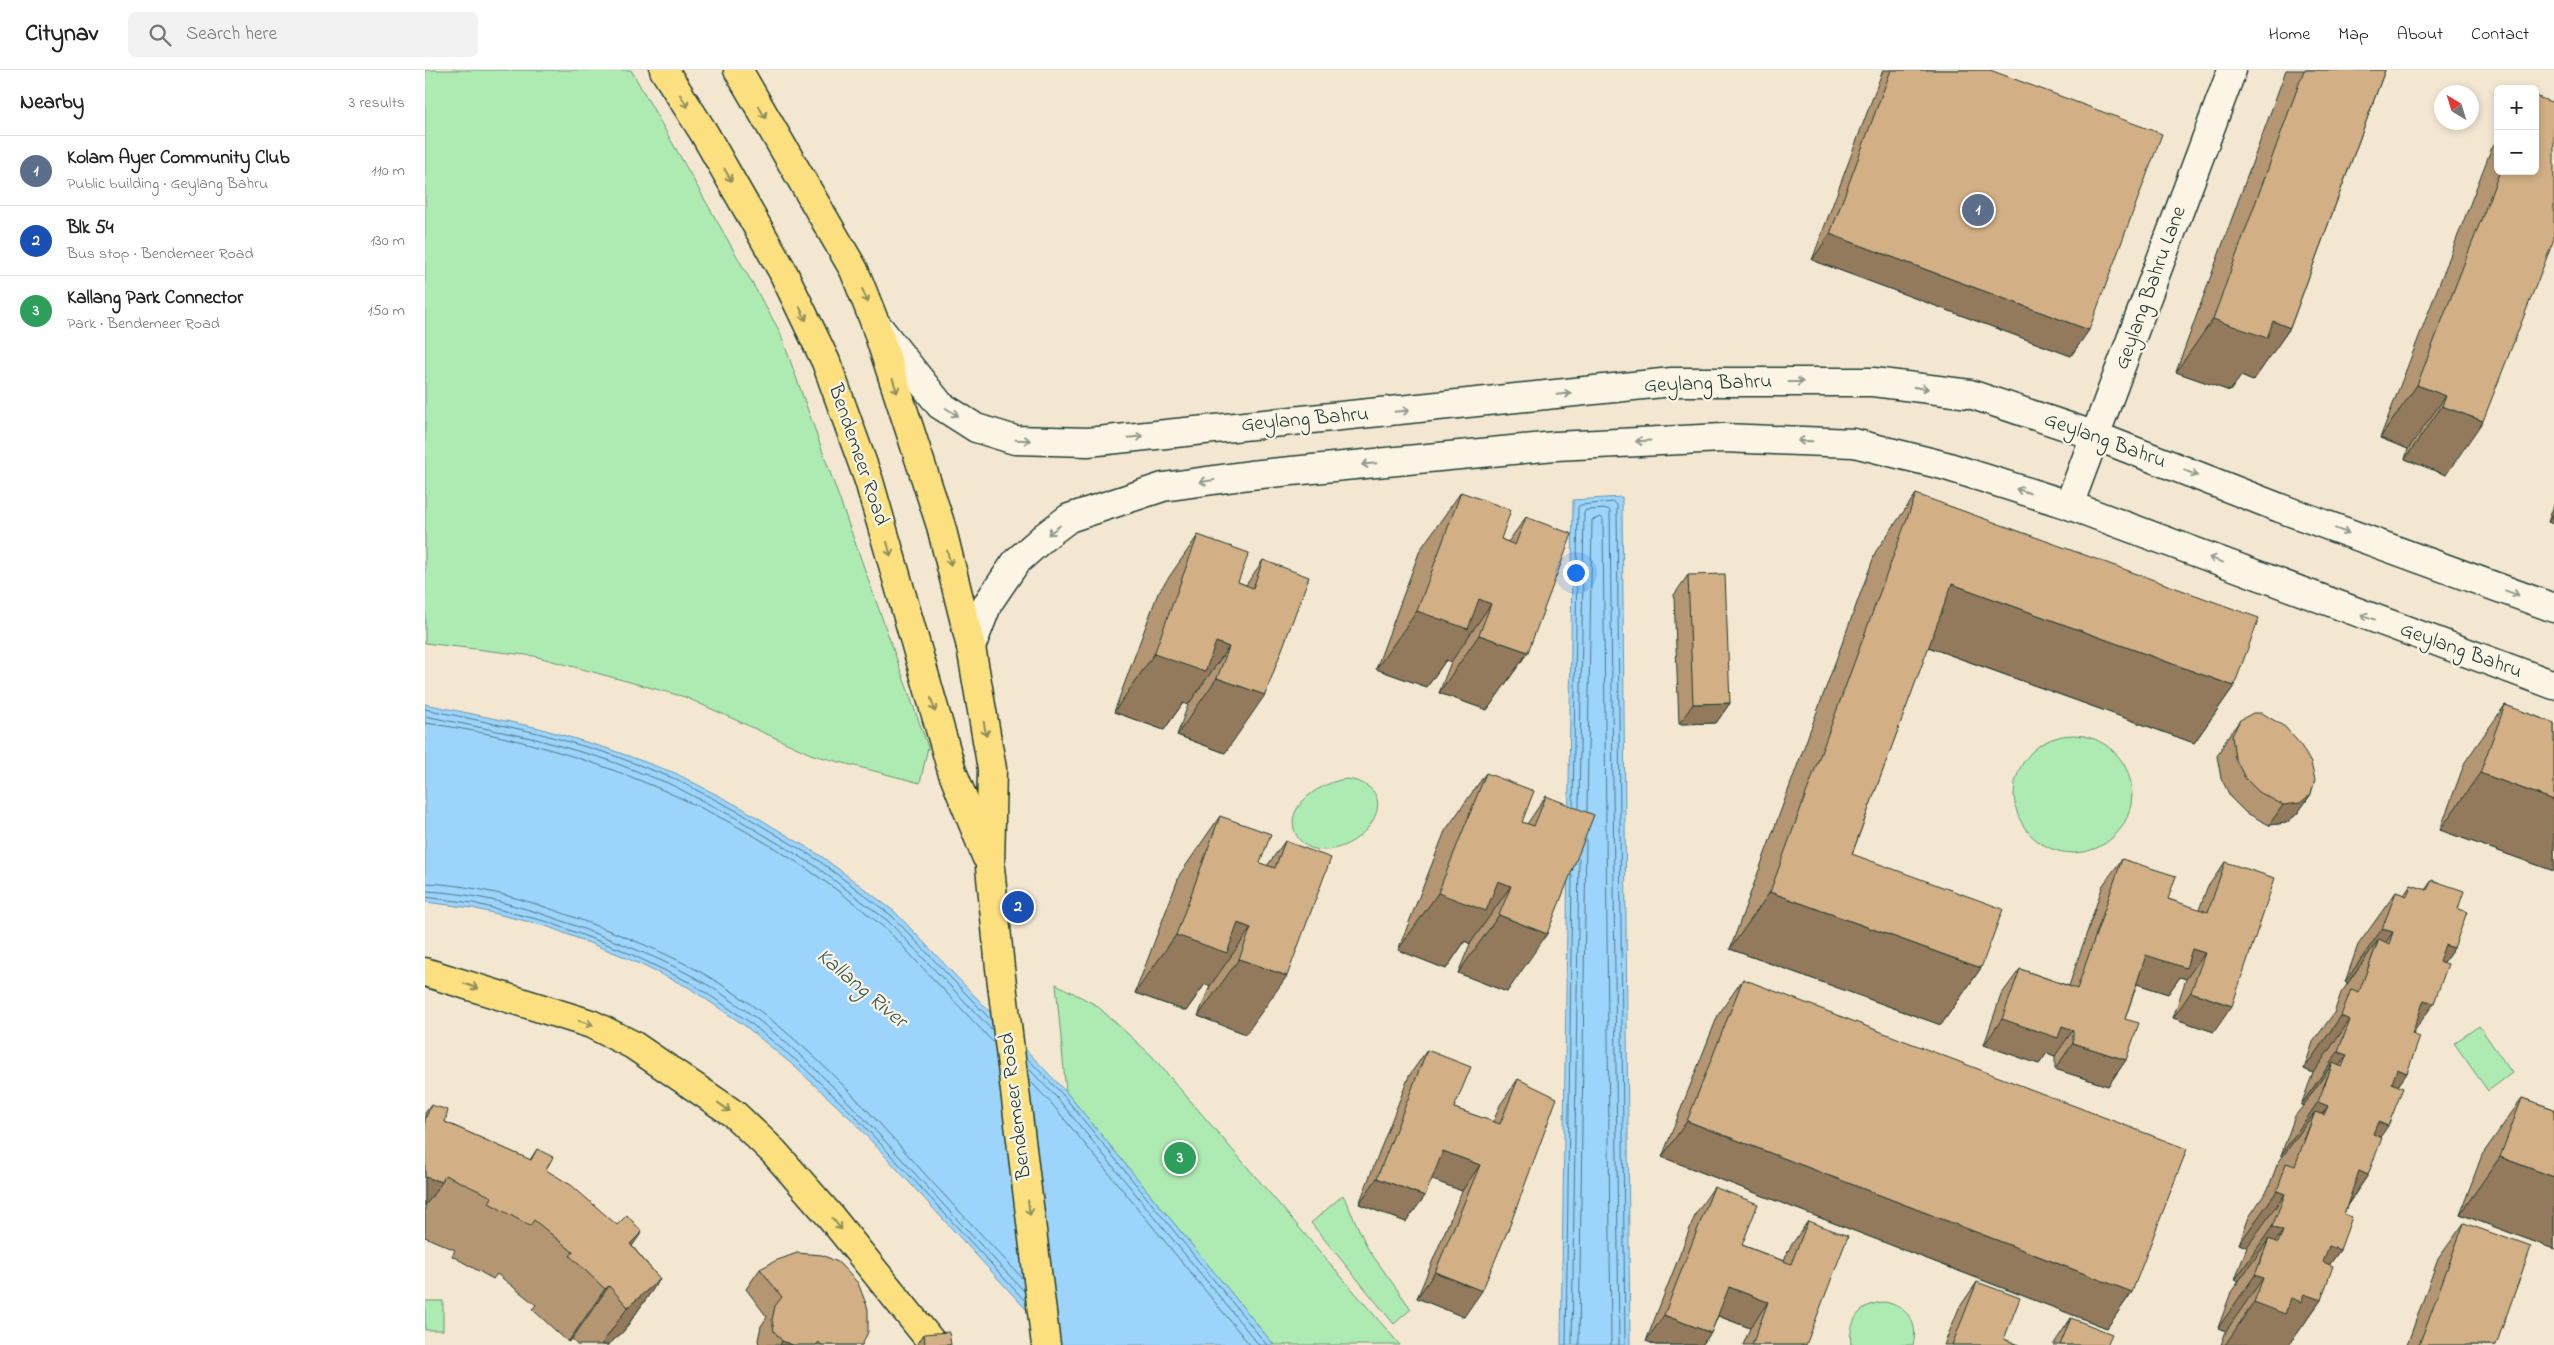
<!DOCTYPE html>
<html lang="en">
<head>
<meta charset="utf-8">
<style>
	body { margin:0; font-family:"Indie Flower",sans-serif; background:#f2f2f2; color:#222 }
	.controls { position:absolute; right:15px; top:15px; display:grid; overflow:hidden; border-radius:8px; box-shadow:0 2px 8px #0003 }
	.controls button { width:45px; height:45px; display:grid; place-items:center; padding:0; border:0; border-bottom:1px solid #e0e0e0; background:#fff; color:#222; font:25px sans-serif }
	.compass { position:absolute; left:2009px; top:15px; width:45px; height:45px; border-radius:50%; background:#fff; box-shadow:0 2px 8px #0003; rotate:322deg }
	.you { position:absolute; left:1150px; top:502px; width:18px; height:18px; margin:-12px; border:4px solid #fff; border-radius:50%; background:#1a73e8; box-shadow:0 0 0 8px #1a73e833 }
	.badge { display:grid; place-items:center; width:32px; height:32px; border-radius:50%; background:#111827; color:#fff; font-size:16px; font-weight:700 }
	.pin { position:absolute; translate:-50% -50%; border:2px solid #fff; box-shadow:0 1px 5px #0006 }
	.list { margin:0; padding:0; list-style:none }
	h2 { display:flex; justify-content:space-between; align-items:center; height:65px; margin:0; padding:0 20px; font-size:21px }
	h2 small { font-size:16px; font-weight:400; color:#767676 }
	.list li { display:grid; grid-template-columns:32px 1fr auto; gap:15px; align-items:center; box-sizing:border-box; height:70px; padding:0 20px; border-top:1px solid #e0e0e0 }
	.list b { display:block; font-size:19px; white-space:nowrap }
	.list p { margin:0; font-size:16px; white-space:nowrap; color:#767676 }
	.list em { font-size:16px; font-style:normal; color:#767676 }
	.icon { flex:none; width:28px; height:28px; fill:none; stroke:currentColor; stroke-width:2; stroke-linecap:round; stroke-linejoin:round }
	.map { position:relative; flex:none; width:2129px; height:1275px; overflow:hidden }
	header { display:flex; align-items:center; gap:30px; box-sizing:border-box; height:70px; padding:0 25px; background:#fff; border-bottom:1px solid #e0e0e0 }
	header strong { font-size:24px }
	nav { display:flex; gap:28px; margin-inline-start:auto; font-size:18px }
	.search { width:350px; height:45px; background:#f2f2f2; display:flex; align-items:center; gap:12px; box-sizing:border-box; padding:0 18px; border-radius:8px; color:#767676; font-size:19px }
	main { display:flex }
	aside { flex:1; background:#fff }
	.map>svg:first-child { display:block }
	.green { fill:#aeebb2; stroke:#669473 }
	.water { fill:#9cd4fb; stroke:#6a98ab }
	.lines { fill:none; stroke-linecap:round; stroke-linejoin:round }
	.shore { stroke:#517984; stroke-width:1 }
	.street-casing { stroke:#1f3d34; stroke-width:31 }
	.secondary-casing { stroke:#1f3d34; stroke-width:31 }
	.primary-casing { stroke:#1f3d34; stroke-width:31 }
	.street { stroke:#fcf5e5; stroke-width:28 }
	.secondary { stroke:#fcf5e5; stroke-width:28 }
	.primary { stroke:#fce080; stroke-width:28 }
	.wall { fill:#b59672; stroke:#1f3d34 }
	.shaded-wall { fill:#937a5c; stroke:#1f3d34 }
	.building { fill:#d2af84; stroke:#1f3d34 }
	.oneway { stroke:#8e8e5a }
	.oneway2 { stroke:#8e998c }
	.labels { text-anchor:middle; dominant-baseline:central; stroke-width:4.5; stroke-linejoin:round; paint-order:stroke }
	.street-label { font-size:21px; fill:#1f3d34; stroke:#fcf5e5 }
	.water-label { font-size:22px; font-style:italic; fill:#385b5c; stroke:#fcf5e5 }
</style>
</head>
<body>
<header>
<strong>Citynav</strong>
<div class="search"><svg class="icon" aria-label="search" viewBox="0 0 24 24"><circle cx="10" cy="10" r="6"/><path d="M15 15l6 6"/></svg>Search here</div>
<nav><a>Home</a><a>Map</a><a>About</a><a>Contact</a></nav>
</header>
<main>
<aside>
<h2>Nearby<small>3 results</small></h2>
<ul class="list">
<li><span class="badge" style="background:#5c6f8a">1</span><div><b>Kolam Ayer Community Club</b><p>Public building · Geylang Bahru</p></div><em>110 m</em></li>
<li><span class="badge" style="background:#1a4fb4">2</span><div><b>Blk 54</b><p>Bus stop · Bendemeer Road</p></div><em>130 m</em></li>
<li><span class="badge" style="background:#2e9e5b">3</span><div><b>Kallang Park Connector</b><p>Park · Bendemeer Road</p></div><em>150 m</em></li>
</ul>
</aside>
<div class="map">
<svg width="2129" height="1275" viewBox="0 0 2129 1275">
	<rect width="100%" height="100%" fill="#f4e7d2"/>
	<filter id="ink" filterUnits="userSpaceOnUse"><feTurbulence type="fractalNoise" baseFrequency=".02" numOctaves="2"/><feDisplacementMap in="SourceGraphic" scale="10" xChannelSelector="R" yChannelSelector="G"/><feConvolveMatrix kernelMatrix="1 2 1 2 8 2 1 2 1" color-interpolation-filters="sRGB"/></filter>
	<g filter="url(#ink)">
		<g class="green">
			<path d="M0 0H206L355 262 503 677 495 713 388 685 260 627 109 586 0 573Z"/>
			<circle cx="1648" cy="724" r="59"/>
			<path d="M922 709C987 719 935 789 890 779 882 778 876 772 872 766 855 736 899 711 922 709Z"/>
			<path d="M631 914 671 935 726 985 975 1275H849L641 1022Z"/>
			<path d="M2054 956 2087 1003 2063 1021 2029 973Z"/>
			<path d="M918 1125 943 1179 986 1239 969 1254 886 1153Z"/>
			<rect x="0" y="1231" width="18" height="29"/>
			<path d="M1460 1232C1482 1237 1494 1252 1488 1275H1426C1423 1251 1435 1233 1460 1232Z"/>
		</g>
		<g class="water">
			<path d="M1197 427 1205 1275H1136L1148 430Z"/>
			<path d="M0 634 114 658 184 679 250 703 317 738 396 786 470 842 641 1022 849 1275H634L426 1049 369 996 319 955 263 917 195 885 121 856 47 838 0 832Z"/>
		</g>
		<g class="lines">
			<g class="shore">
				<path d="M0 639 113 663 182 683 248 708 314 742 393 790 467 846 566 950"/>
				<path d="M0 646 111 669 180 689 245 714 311 748 389 795 463 851 568 961"/>
				<path d="M0 653C164 675 331 748 457 856 470 867 482 881 494 894 519 920 544 947 569 973"/>
				<path d="M1148 735 1153 437 1155 435 1189 432 1192 435 1200 1275"/>
				<path d="M1154 738 1159 443 1161 440 1183 439 1185 441 1194 1275"/>
				<path d="M1162 741 1167 450 1176 447 1178 449 1186 1275"/>
				<path d="M0 813C54 815 111 832 161 852 199 866 237 881 272 900 365 951 438 1034 507 1112 537 1145 568 1176 598 1209"/>
				<path d="M0 821C54 823 111 840 161 860 197 874 235 888 269 907 362 959 433 1042 504 1119 535 1153 567 1187 599 1221"/>
				<path d="M0 827 48 833 123 852 197 880 266 913 323 951 373 992 429 1045 601 1232"/>
				<path d="M601 987 638 1025 842 1275"/>
				<path d="M602 997 633 1029 834 1275"/>
				<path d="M604 1010 627 1034 825 1275"/>
				<path d="M1141 1275 1147 805"/>
				<path d="M1147 1275 1154 789"/>
				<path d="M1154 1275 1161 769"/>
			</g>
			<defs>
				<path id="street" d="M1644 435 1807 0"/>
				<g id="secondary">
					<path d="M451 254 515 335 551 358 590 370 663 372 1247 312H1448L1545 324 1671 366 1855 438 2129 538"/>
					<path d="M546 577 563 533 591 492 619 467 644 448 738 417 825 405 1130 376 1298 368 1429 373 1521 396 1644 435 2129 615"/>
				</g>
				<g id="primary">
					<path d="M239 0 279 63 357 200 401 292 444 411 527 701 561 786"/>
					<path d="M313 0 429 200 450 253 516 456 546 577 567 699 565 797 575 898 621 1275"/>
					<path d="M0 902 166 954 208 975 309 1044 349 1082 405 1146 509 1275"/>
				</g>
			</defs>
			<use href="#street" class="street-casing"/>
			<use href="#secondary" class="secondary-casing"/>
			<use href="#primary" class="primary-casing"/>
			<use href="#street" class="street"/>
			<use href="#secondary" class="secondary"/>
			<use href="#primary" class="primary"/>
		</g>
		<g class="wall">
			<path d="M1458 0H1565L1664 260 1646 286 1387 190Z"/>
			<path d="M1861 0H1960L1865 258 1828 311 1816 306 1805 321 1751 302Z"/>
			<path d="M2073 69V101H2110L2021 405 1980 389 1983 379 1955 368 2067 77Z"/>
			<path d="M1036 422 1076 469 1083 472 1101 447 1103 582 1062 640 1014 623 1026 592 1021 590 1002 617 951 599 995 480Z"/>
			<path d="M1491 424 1809 616 1769 673 1503 577 1427 784 1556 898 1516 955 1305 879 1451 481Z"/>
			<path d="M2129 435V454L2123 452Z"/>
			<path d="M773 465 813 512 821 515 838 490 800 683 752 665 763 635 758 633 739 660 689 642 733 523Z"/>
			<path d="M1263 505 1305 633 1291 653 1254 654 1249 525Z"/>
			<path d="M2080 635 2129 653V801L2015 760 2040 692Z"/>
			<path d="M1815 650 1886 724 1872 744 1861 753 1844 755 1820 742 1806 728 1796 708 1792 686 1801 670Z"/>
			<path d="M1061 703 1097 752 1102 754 1121 726 1082 922 1033 903 1045 874 1040 871 1021 899 973 880 1020 761Z"/>
			<path d="M795 746 835 793 842 796 860 771 821 964 773 946 785 916 780 914 761 941 710 923 755 804Z"/>
			<path d="M1697 789 1743 829 1774 840 1782 818 1800 792 1789 962 1748 948 1761 909 1755 907 1743 924 1712 914 1700 949 1701 990 1683 1016 1630 999V986L1622 983 1614 994 1559 975 1576 925 1595 899 1644 916 1678 815Z"/>
			<path d="M2007 810 2033 839 2029 878 2019 892 1987 964 1982 1003 1973 1016 1955 1067 1943 1105 1922 1136 1919 1144 1915 1180 1905 1194 1896 1230 1864 1275H1796L1801 1261 1793 1258 1806 1222 1814 1211 1810 1210 1822 1177 1814 1174 1824 1147 1843 1119 1852 1095 1858 1086 1856 1085 1870 1046 1878 1036 1876 1035 1888 1003 1879 999 1888 972 1909 943 1916 923 1923 913 1920 912 1933 875 1971 822 1979 825 1986 815 2000 820Z"/>
			<path d="M1318 909 1707 1222 1682 1258 1237 1087 1293 945Z"/>
			<path d="M1002 980 1029 1038 1068 1052 1075 1035 1093 1009 1039 1247 992 1228 1037 1121 1006 1109 981 1152 934 1134 984 1006Z"/>
			<path d="M2097 1028 2129 1039V1179L2035 1144 2057 1085Z"/>
			<path d="M6 1035 20 1052 105 1090 112 1079 121 1100 207 1176 235 1209 198 1262 183 1275H152L147 1269 143 1272 107 1239 111 1235 72 1204 68 1209 27 1186 30 1180 0 1167V1043Z"/>
			<path d="M1289 1117 1317 1175 1359 1191 1365 1177 1383 1151 1381 1275H1318L1325 1258 1293 1246 1286 1263 1277 1275H1231L1221 1271 1271 1143Z"/>
			<path d="M2039 1153 2071 1275H1982L2013 1189Z"/>
			<path d="M335 1199 437 1275H334L333 1270 336 1256 342 1247 321 1219Z"/>
			<path d="M1552 1212 1579 1269 1594 1275H1519L1534 1238Z"/>
			<path d="M1646 1248 1682 1275H1628Z"/>
			<path d="M499 1264 526 1275H492Z"/>
		</g>
		<g class="shaded-wall">
			<path d="M1405 164 1664 260 1646 286 1387 190Z"/>
			<path d="M1788 249 1848 251 1865 258 1828 311 1816 306 1805 321 1751 302Z"/>
			<path d="M1992 315 2021 326 1983 379 1955 368Z"/>
			<path d="M2017 336 2058 351 2021 405 1980 389Z"/>
			<path d="M2129 443V454L2123 452Z"/>
			<path d="M1527 514 1809 616 1769 673 1487 571Z"/>
			<path d="M1054 529 1066 534 1026 592 1021 590 1002 617 951 599 992 541Z"/>
			<path d="M1054 565 1103 582 1062 640 1014 623Z"/>
			<path d="M791 572 804 577 763 635 758 633 739 660 689 642 729 584Z"/>
			<path d="M792 608 840 625 800 683 752 665Z"/>
			<path d="M1305 633 1291 653 1254 654 1268 634Z"/>
			<path d="M2055 703 2129 730V801L2015 760Z"/>
			<path d="M1886 724 1872 744 1861 753 1844 755 1858 735Z"/>
			<path d="M1073 811 1086 816 1045 874 1040 871 1021 899 973 880 1013 823Z"/>
			<path d="M1345 822 1556 898 1516 955 1305 879Z"/>
			<path d="M1074 845 1122 864 1082 922 1033 903Z"/>
			<path d="M813 853 826 858 785 916 780 914 761 941 710 923 751 865Z"/>
			<path d="M1957 859 1968 862 1943 898 1954 869 1923 913 1920 912Z"/>
			<path d="M2020 875 2029 878 1991 932Z"/>
			<path d="M1767 879 1780 883 1761 909 1755 907 1743 924 1703 911 1721 885Z"/>
			<path d="M814 889 862 906 821 964 773 946Z"/>
			<path d="M1766 922 1807 936 1789 962 1748 948Z"/>
			<path d="M1999 930 2009 933 1972 986Z"/>
			<path d="M1916 946 1925 950 1888 1003 1879 999Z"/>
			<path d="M1577 949 1637 956 1648 960 1630 986 1622 983 1614 994 1559 975Z"/>
			<path d="M1648 973 1701 990 1683 1016 1630 999Z"/>
			<path d="M1913 982 1922 985 1898 1018 1908 993 1878 1036 1876 1035Z"/>
			<path d="M1972 999 1982 1003 1945 1056Z"/>
			<path d="M1893 1032 1903 1036 1879 1070 1890 1042 1858 1086 1856 1085Z"/>
			<path d="M1262 1051 1707 1222 1682 1258 1237 1087Z"/>
			<path d="M1953 1052 1963 1056 1926 1109Z"/>
			<path d="M1018 1081 1055 1095 1037 1121 1000 1107Z"/>
			<path d="M2075 1087 2129 1107V1179L2035 1144Z"/>
			<path d="M1934 1101 1943 1105 1906 1158Z"/>
			<path d="M0 1107 17 1112 0 1136Z"/>
			<path d="M952 1108 1000 1126 981 1152 934 1134Z"/>
			<path d="M1852 1121 1860 1124 1822 1177 1814 1174Z"/>
			<path d="M1847 1157 1858 1161 1834 1194 1844 1169 1814 1211 1810 1210Z"/>
			<path d="M217 1162 180 1215 205 1174Z"/>
			<path d="M1904 1176 1915 1180 1883 1225 1896 1230 1864 1275H1800L1829 1232Z"/>
			<path d="M1010 1202 1057 1221 1039 1247 992 1228Z"/>
			<path d="M1830 1205 1838 1208 1801 1261 1793 1258Z"/>
			<path d="M235 1209 198 1262 183 1275H176L203 1237Z"/>
			<path d="M184 1216 147 1269 143 1272 180 1219Z"/>
			<path d="M1304 1217 1343 1232 1325 1258 1286 1243Z"/>
			<path d="M1239 1245 1286 1263 1277 1275H1231L1221 1271Z"/>
			<path d="M357 1271 368 1275H355Z"/>
		</g>
		<g class="building">
			<path d="M1466 0H1565L1737 64 1664 260 1405 164Z"/>
			<path d="M1879 0H1960L1865 258 1848 251 1842 268 1788 249Z"/>
			<path d="M2110 26 2129 33V169L2058 351 2017 336 2021 326 1992 315 2075 101H2110Z"/>
			<path d="M1036 422 1086 440 1076 469 1090 475 1101 447 1147 464 1103 582 1054 565 1066 534 1054 529 1043 559 992 541Z"/>
			<path d="M1491 424 1834 548 1809 616 1527 514 1427 784 1578 839 1556 898 1345 822Z"/>
			<path d="M773 465 824 483 813 512 828 518 838 490 884 507 840 625 792 608 804 577 791 572 780 602 729 584Z"/>
			<path d="M1300 504 1305 633 1268 634 1263 505Z"/>
			<path d="M2080 635 2129 653V730L2055 703Z"/>
			<path d="M1828 643H1837L1860 657 1875 674 1886 693 1890 710 1886 724 1875 733 1858 735 1834 722 1820 708 1810 688 1807 666 1815 650Z"/>
			<path d="M1061 703 1109 721 1097 752 1109 756 1121 726 1169 745 1122 864 1074 845 1086 816 1073 811 1061 841 1013 823Z"/>
			<path d="M795 746 846 764 835 793 850 798 860 771 906 788 862 906 814 889 826 858 813 853 802 883 751 865Z"/>
			<path d="M1697 789 1751 806 1743 829 1783 842 1800 792 1850 808 1807 936 1766 922 1780 883 1767 879 1761 898 1721 885 1700 949 1714 953 1701 990 1648 973V960L1637 956 1633 968 1577 949 1595 899 1652 919Z"/>
			<path d="M2007 810 2039 821 2033 839 2042 842 2029 878 2020 875 2014 891 2023 894 2009 933 1999 930 1987 964 1995 967 1982 1003 1972 999 1967 1013 1978 1018 1963 1056 1953 1052 1948 1064 1957 1068 1943 1105 1934 1101 1919 1144 1927 1147 1915 1180 1904 1176 1898 1192 1908 1196 1896 1230 1879 1224 1876 1232 1866 1228 1860 1244 1829 1232 1838 1208 1830 1205 1844 1169 1853 1173 1858 1161 1847 1157 1860 1124 1852 1121 1861 1093 1870 1096 1890 1042 1899 1045 1903 1036 1893 1032 1908 993 1917 997 1922 985 1913 982 1925 950 1916 946 1926 919 1934 922 1954 869 1964 874 1968 862 1957 859 1971 822 1982 826 1986 815 2002 820Z"/>
			<path d="M1318 909 1762 1079 1707 1222 1262 1051Z"/>
			<path d="M1002 980 1046 997 1029 1038 1075 1054 1093 1009 1132 1028 1085 1155 1057 1221 1010 1202 1055 1095 1018 1081 1000 1126 952 1108Z"/>
			<path d="M2097 1028 2129 1039V1107L2075 1087Z"/>
			<path d="M6 1035 23 1040 20 1052 106 1090 112 1079 128 1087 121 1100 146 1115 192 1155 202 1145 217 1162 205 1174 235 1209 203 1237 184 1216 180 1219 145 1186 148 1182 109 1150 105 1156 64 1133 67 1127 20 1105 17 1112 0 1107V1047H1Z"/>
			<path d="M1289 1117 1333 1134 1317 1175 1366 1194 1383 1151 1423 1166 1381 1275H1327L1343 1232 1304 1217 1286 1263 1239 1245Z"/>
			<path d="M2039 1153 2106 1177 2071 1275H1994Z"/>
			<path d="M372 1183 397 1185 413 1192 433 1213 443 1239V1262L437 1275H396L394 1272 391 1275H368L357 1271 349 1261 347 1250 350 1236 357 1227 335 1199 350 1191Z"/>
			<path d="M1552 1212 1595 1228 1579 1269 1594 1275H1527Z"/>
			<path d="M1646 1248 1687 1264 1682 1275H1635Z"/>
			<path d="M524 1262 526 1275H500L499 1264Z"/>
		</g>
		<defs><path id="oneway-shaft" d="M-6 0H5M1.5-3L5.5 0L1.5 3" fill="none" stroke-width="1.6" stroke-linecap="round" stroke-linejoin="round" transform="scale(1.25)"/></defs>
		<g class="oneway">
			<use href="#oneway-shaft" transform="translate(259 31) rotate(58)"/>
			<use href="#oneway-shaft" transform="translate(337 42) rotate(60)"/>
			<use href="#oneway-shaft" transform="translate(303 105) rotate(60)"/>
			<use href="#oneway-shaft" transform="translate(440 226) rotate(68)"/>
			<use href="#oneway-shaft" transform="translate(378 244) rotate(65)"/>
			<use href="#oneway-shaft" transform="translate(470 316) rotate(72)"/>
			<use href="#oneway-shaft" transform="translate(464 479) rotate(74)"/>
			<use href="#oneway-shaft" transform="translate(524 488) rotate(76)"/>
			<use href="#oneway-shaft" transform="translate(508 635) rotate(74)"/>
			<use href="#oneway-shaft" transform="translate(560 659) rotate(80)"/>
			<use href="#oneway-shaft" transform="translate(46 916) rotate(21)"/>
			<use href="#oneway-shaft" transform="translate(161 953) rotate(18)"/>
			<use href="#oneway-shaft" transform="translate(299 1037) rotate(36)"/>
			<use href="#oneway-shaft" transform="translate(604 1138) rotate(83)"/>
			<use href="#oneway-shaft" transform="translate(412 1154) rotate(51)"/>
		</g>
		<g class="oneway2">
			<use href="#oneway-shaft" transform="translate(1371 312)"/>
			<use href="#oneway-shaft" transform="translate(1496 318) rotate(7)"/>
			<use href="#oneway-shaft" transform="translate(1139 324) rotate(-6)"/>
			<use href="#oneway-shaft" transform="translate(977 341) rotate(-5)"/>
			<use href="#oneway-shaft" transform="translate(527 342) rotate(32)"/>
			<use href="#oneway-shaft" transform="translate(711 367) rotate(-6)"/>
			<use href="#oneway-shaft" transform="translate(598 370) rotate(2)"/>
			<use href="#oneway-shaft" transform="translate(1218 371) rotate(177)"/>
			<use href="#oneway-shaft" transform="translate(1380 371) rotate(-178)"/>
			<use href="#oneway-shaft" transform="translate(944 394) rotate(175)"/>
			<use href="#oneway-shaft" transform="translate(1766 403) rotate(22)"/>
			<use href="#oneway-shaft" transform="translate(782 411) rotate(172)"/>
			<use href="#oneway-shaft" transform="translate(1598 421) rotate(-162)"/>
			<use href="#oneway-shaft" transform="translate(629 460) rotate(143)"/>
			<use href="#oneway-shaft" transform="translate(1917 461) rotate(20)"/>
			<use href="#oneway-shaft" transform="translate(1791 490) rotate(-160)"/>
			<use href="#oneway-shaft" transform="translate(2087 523) rotate(20)"/>
			<use href="#oneway-shaft" transform="translate(1943 547) rotate(-160)"/>
		</g>
	</g>
	<g class="labels">
		<g class="street-label">
			<text transform="translate(1726 218) rotate(-70)">Geylang Bahru Lane</text>
			<text transform="translate(1283 314) rotate(-2)">Geylang Bahru</text>
			<text transform="translate(880 350) rotate(-5)">Geylang Bahru</text>
			<text transform="translate(1680 371) rotate(20)">Geylang Bahru</text>
			<text transform="translate(433 385) rotate(71)">Bendemeer Road</text>
			<text transform="translate(2036 581) rotate(20)">Geylang Bahru</text>
			<text transform="translate(591 1036) rotate(-97)">Bendemeer Road</text>
		</g>
		<g class="water-label">
			<text transform="translate(436 919) rotate(40)">Kallang River</text>
		</g>
	</g>
</svg>
<div class="controls">
<button>+</button>
<button>−</button>
</div>
<svg class="compass" viewBox="-18 -18 36 36"><path d="M0-13l5 13h-10z" fill="#e53935"/><path d="M0 13l5-13h-10z" fill="#767676"/></svg>
<div class="you"></div>
<div class="pin badge" style="left:1553px;top:140px;background:#5c6f8a">1</div>
<div class="pin badge" style="left:593px;top:837px;background:#1a4fb4">2</div>
<div class="pin badge" style="left:755px;top:1088px;background:#2e9e5b">3</div>
</div>
</main>
</body>
</html>
